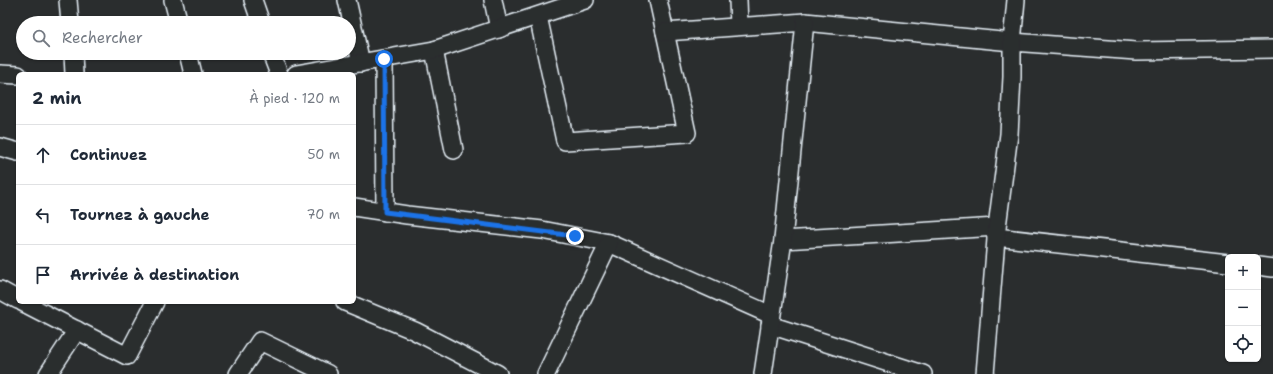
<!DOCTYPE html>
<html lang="fr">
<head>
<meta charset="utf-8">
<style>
	body { margin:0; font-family:"Shantell Sans",sans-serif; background:#f2f2f3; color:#1f2937 }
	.controls { position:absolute; right:12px; bottom:12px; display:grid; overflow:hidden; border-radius:6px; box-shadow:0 1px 3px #0004 }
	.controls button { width:36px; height:36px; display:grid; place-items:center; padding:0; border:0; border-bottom:1px solid #e0e1e3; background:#fff; color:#1f2937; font:20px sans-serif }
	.stop { position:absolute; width:12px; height:12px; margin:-9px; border:3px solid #1a73e8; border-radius:50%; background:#fff }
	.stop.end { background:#1a73e8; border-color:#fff; box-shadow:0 1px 4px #0008 }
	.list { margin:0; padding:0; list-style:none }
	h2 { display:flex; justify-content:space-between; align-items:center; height:52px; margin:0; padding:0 16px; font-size:17px }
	h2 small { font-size:13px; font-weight:400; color:#747a83 }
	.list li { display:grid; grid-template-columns:26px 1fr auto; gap:12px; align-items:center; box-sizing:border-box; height:60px; padding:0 16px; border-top:1px solid #e0e1e3 }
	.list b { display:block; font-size:15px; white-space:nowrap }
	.list em { font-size:13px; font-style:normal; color:#747a83 }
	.icon { flex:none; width:22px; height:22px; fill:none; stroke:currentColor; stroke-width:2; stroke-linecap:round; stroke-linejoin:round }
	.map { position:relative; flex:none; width:1273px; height:374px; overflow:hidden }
	.search { position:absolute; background:#fff; box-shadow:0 1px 3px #0004; left:16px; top:16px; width:340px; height:44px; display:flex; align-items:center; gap:10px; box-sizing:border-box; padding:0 14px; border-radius:22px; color:#747a83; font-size:15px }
	.panel { position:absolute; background:#fff; box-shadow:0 1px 3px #0004; left:16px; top:72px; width:340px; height:232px; border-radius:6px }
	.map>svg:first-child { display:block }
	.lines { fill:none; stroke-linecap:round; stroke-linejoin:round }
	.minor-casing { stroke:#e8f1f8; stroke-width:20 }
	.minor { stroke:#2a2d2e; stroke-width:17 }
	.route { stroke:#1a73e8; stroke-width:5 }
</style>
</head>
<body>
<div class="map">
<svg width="1273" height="374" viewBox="0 0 1273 374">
	<rect width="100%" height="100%" fill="#2a2d2e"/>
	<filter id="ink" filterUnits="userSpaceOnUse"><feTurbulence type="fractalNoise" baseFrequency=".025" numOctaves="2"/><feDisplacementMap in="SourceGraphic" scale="8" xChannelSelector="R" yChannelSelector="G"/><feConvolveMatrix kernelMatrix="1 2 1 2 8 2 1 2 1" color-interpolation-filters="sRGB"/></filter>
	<g filter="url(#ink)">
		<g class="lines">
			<defs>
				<g id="minor">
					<path d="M68 0 70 23"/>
					<path d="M173 0 179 23"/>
					<path d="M253 0 261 23"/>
					<path d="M347 0 361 63"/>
					<path d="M493 0 499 29"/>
					<path d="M738 0 739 26"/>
					<path d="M538 16 565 141 687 133 658 0"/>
					<path d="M665 32 805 22 1012 42 1136 51 1273 49"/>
					<path d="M434 50 454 150"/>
					<path d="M73 53 74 74"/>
					<path d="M188 53 193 74"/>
					<path d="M271 53 279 74"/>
					<path d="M384 59 385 212"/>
					<path d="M0 74 18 75"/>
					<path d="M296 74 434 50 585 0"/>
					<path d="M0 147 18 152"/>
					<path d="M354 207 407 215 542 230 609 243 771 315"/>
					<path d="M996 237 1228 263"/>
					<path d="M783 240 997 227"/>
					<path d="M1258 266 1273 268"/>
					<path d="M0 290 18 300"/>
					<path d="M22 302 127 356 155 302"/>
					<path d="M345 302 415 331 498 374"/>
					<path d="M770 325 923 374"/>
					<path d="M48 374 77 330"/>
					<path d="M238 374 260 341 328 374"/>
					<path d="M546 374 609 243"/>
					<path d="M763 374 783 240 805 22"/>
					<path d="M985 374 997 227 1009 134 1012 77V42L1016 0"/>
				</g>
			</defs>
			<use href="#minor" class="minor-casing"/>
			<use href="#minor" class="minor"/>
		</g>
	</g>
	<g class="lines" filter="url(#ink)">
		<path class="route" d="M384 59 385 212 575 236"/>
	</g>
</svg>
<div class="controls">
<button>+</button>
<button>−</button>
<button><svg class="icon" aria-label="locate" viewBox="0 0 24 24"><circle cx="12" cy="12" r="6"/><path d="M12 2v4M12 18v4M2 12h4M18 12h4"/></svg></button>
</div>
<div class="stop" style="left:384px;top:59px"></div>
<div class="stop end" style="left:575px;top:236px"></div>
<div class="search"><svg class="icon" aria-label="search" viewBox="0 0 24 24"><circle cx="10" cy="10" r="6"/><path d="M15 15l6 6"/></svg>Rechercher</div>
<section class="panel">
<h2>2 min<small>À pied · 120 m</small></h2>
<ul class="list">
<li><svg class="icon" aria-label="ahead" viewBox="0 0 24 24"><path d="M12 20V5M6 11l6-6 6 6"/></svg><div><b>Continuez</b></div><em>50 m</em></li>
<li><svg class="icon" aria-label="left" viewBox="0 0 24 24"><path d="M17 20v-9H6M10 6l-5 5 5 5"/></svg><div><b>Tournez à gauche</b></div><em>70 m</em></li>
<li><svg class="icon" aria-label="arrive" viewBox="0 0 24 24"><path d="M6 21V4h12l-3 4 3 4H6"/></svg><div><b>Arrivée à destination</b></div></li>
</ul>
</section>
</div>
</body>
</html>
